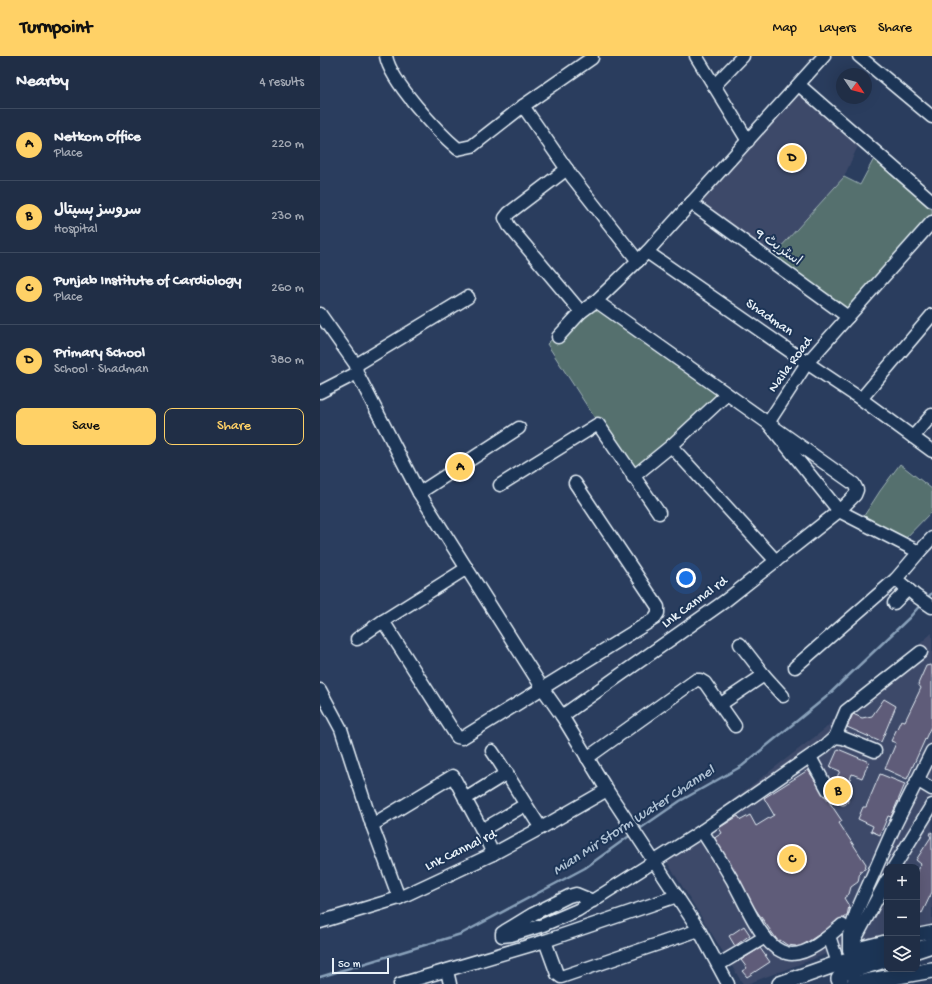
<!DOCTYPE html>
<html lang="en">
<head>
<meta charset="utf-8">
<style>
	body { margin:0; font-family:"Gochi Hand","Playpen Sans Arabic",sans-serif; background:#2d3a51; color:#f1f3f6 }
	.controls { position:absolute; right:12px; bottom:12px; display:grid; overflow:hidden; border-radius:8px; box-shadow:0 4px 16px #0002 }
	.controls button { width:36px; height:36px; display:grid; place-items:center; padding:0; border:0; border-bottom:1px solid #3d4a5f; background:#202e46; color:#f1f3f6; font:20px sans-serif }
	.compass { position:absolute; left:516px; top:12px; width:36px; height:36px; border-radius:50%; background:#202e46; box-shadow:0 4px 16px #0002; rotate:125deg }
	.scale { position:absolute; left:12px; bottom:10px; width:57px; box-sizing:border-box; padding-left:4px; border:2px solid #e8f1f8; border-top:0; font-size:11px; line-height:14px; white-space:nowrap; color:#e8f1f8; -webkit-text-stroke:3px #1d3557; paint-order:stroke }
	.you { position:absolute; left:366px; top:522px; width:14px; height:14px; margin:-10px; border:3px solid #fff; border-radius:50%; background:#1a73e8; box-shadow:0 0 0 6px #1a73e833 }
	.badge { display:grid; place-items:center; width:26px; height:26px; border-radius:50%; background:#ffd166; color:#111; font-size:13px; font-weight:700 }
	.pin { position:absolute; translate:-50% -50%; border:2px solid #fff; box-shadow:0 1px 4px #0006 }
	.list { margin:0; padding:0; list-style:none }
	h2 { display:flex; justify-content:space-between; align-items:center; height:52px; margin:0; padding:0 16px; font-size:17px }
	h2 small { font-size:13px; font-weight:400; color:#a2a8b3 }
	.list li { display:grid; grid-template-columns:26px 1fr auto; gap:12px; align-items:center; box-sizing:border-box; height:72px; padding:0 16px; border-top:1px solid #3d4a5f }
	.list b { display:block; font-size:15px; white-space:nowrap }
	.list p { margin:0; font-size:13px; white-space:nowrap; color:#a2a8b3 }
	.list em { font-size:13px; font-style:normal; color:#a2a8b3 }
	.actions { display:flex; gap:8px; padding:12px 16px }
	.actions a { flex:1; padding:9px 0; border:1px solid #ffd166; border-radius:8px; text-align:center; font-size:14px; color:#ffd166 }
	.actions .main { background:#ffd166; color:#111 }
	.icon { flex:none; width:22px; height:22px; fill:none; stroke:currentColor; stroke-width:2; stroke-linecap:round; stroke-linejoin:round }
	.map { position:relative; flex:none; width:612px; height:928px; overflow:hidden }
	header { display:flex; align-items:center; gap:24px; box-sizing:border-box; height:56px; padding:0 20px; background:#ffd166; color:#111 }
	header strong { font-size:19px }
	nav { display:flex; gap:22px; margin-inline-start:auto; font-size:14px }
	main { display:flex }
	aside { flex:1; background:#202e46 }
	.map>svg:first-child { display:block }
	.built { fill:#3d4969 }
	.green { fill:#54706e; stroke:#9eb0b3 }
	.lines { fill:none; stroke-linecap:round; stroke-linejoin:round }
	.stream { stroke:#89a1ba; stroke-width:2.5 }
	.building { fill:#5f5c79; stroke:#e8f1f8 }
	.minor-casing { stroke:#e8f1f8; stroke-width:15 }
	.major-casing { stroke:#e8f1f8; stroke-width:18 }
	.minor { stroke:#1d3557; stroke-width:12 }
	.major { stroke:#1d3557; stroke-width:15 }
	.labels { text-anchor:middle; dominant-baseline:central; stroke-width:4; stroke-linejoin:round; paint-order:stroke }
	.street-label { font-size:14px; fill:#e8f1f8; stroke:#1d3557 }
	.water-label { font-size:15px; font-style:italic; fill:#b0c2d4; stroke:#1d3557 }
</style>
</head>
<body>
<header>
<strong>Turnpoint</strong>
<nav><a>Map</a><a>Layers</a><a>Share</a></nav>
</header>
<main>
<aside>
<h2>Nearby<small>4 results</small></h2>
<ul class="list">
<li><span class="badge">A</span><div><b>Netkom Office</b><p>Place</p></div><em>220 m</em></li>
<li><span class="badge">B</span><div><b>سروسز ہسپتال</b><p>Hospital</p></div><em>230 m</em></li>
<li><span class="badge">C</span><div><b>Punjab Institute of Cardiology</b><p>Place</p></div><em>260 m</em></li>
<li><span class="badge">D</span><div><b>Primary School</b><p>School · Shadman</p></div><em>380 m</em></li>
</ul>
<div class="actions"><a class="main">Save</a><a>Share</a></div>
</aside>
<div class="map">
<svg width="612" height="928" viewBox="0 0 612 928">
	<rect width="100%" height="100%" fill="#2a3d5e"/>
	<filter id="ink" filterUnits="userSpaceOnUse"><feTurbulence type="fractalNoise" baseFrequency=".025" numOctaves="2"/><feDisplacementMap in="SourceGraphic" scale="8" xChannelSelector="R" yChannelSelector="G"/><feConvolveMatrix kernelMatrix="1 2 1 2 8 2 1 2 1" color-interpolation-filters="sRGB"/></filter>
	<g filter="url(#ink)">
		<g class="built">
			<path d="M479 29 541 83 524 121 449 204 371 147Z"/>
			<path d="M612 577V869L597 872V811H567V878L548 882 427 928H423L342 798 505 673 533 641 552 630Z"/>
		</g>
		<g class="green">
			<path d="M557 97 612 145V166L528 261 449 204 524 121 540 129Z"/>
			<path d="M276 245 407 338 313 421 227 288 261 256Z"/>
			<path d="M580 408 612 433V455L580 488 540 466 560 435Z"/>
		</g>
		<g class="lines">
			<g class="stream">
				<path d="M607 542 612 537"/>
				<path d="M318 774 360 745 422 710 505 642 589 562 602 547"/>
				<path d="M0 921 141 878 265 812 312 778"/>
			</g>
		</g>
		<g class="building">
			<path d="M610 609 612 610V668L587 723 565 713 576 687 571 685 581 664 585 665 601 632 598 628 606 610Z"/>
			<path d="M564 643 576 650 561 686 527 671 533 658 542 662 552 660Z"/>
			<path d="M518 693 549 706 542 722 532 718 528 728 516 723 520 715 510 711Z"/>
			<path d="M488 714 522 765 519 767 546 808 545 813 540 815 538 826 531 831 529 838 524 842 529 850 527 860 477 893 476 890 467 889 460 884 458 885 426 840 390 785 402 777 399 772 418 760 421 764 430 759 436 770 454 759 444 742Z"/>
			<path d="M560 718 585 728 571 761 568 760 560 779 551 775 553 770 538 763 543 751H546Z"/>
			<circle cx="523" cy="744" r="5"/>
			<path d="M612 776V836L602 857 597 854V814L601 808 596 804 611 781 609 778Z"/>
			<path d="M424 870 430 879 415 890 409 880Z"/>
			<path d="M440 892 450 906 427 921 422 915 427 912 421 904Z"/>
		</g>
		<g class="lines">
			<defs>
				<g id="minor">
					<path d="M66 0C70 25 118 76 138 93L152 90 203 50 272 2"/>
					<path d="M376 0 428 85"/>
					<path d="M539 0 612 61"/>
					<path d="M479 29 612 145"/>
					<path d="M394 30 423 0"/>
					<path d="M203 50 253 122 318 205"/>
					<path d="M247 113 189 157 185 162 189 170 261 256"/>
					<path d="M371 147 528 261"/>
					<path d="M327 196 487 307 541 343 612 395"/>
					<path d="M276 245 448 367 519 455 535 439 537 434 534 428 448 367 487 307 612 166"/>
					<path d="M0 258 36 309 37 317 99 437 223 633 242 660"/>
					<path d="M238 281 261 256 276 245 327 196 504 0"/>
					<path d="M36 309 148 241"/>
					<path d="M0 336 37 317"/>
					<path d="M541 343 612 259"/>
					<path d="M593 381 612 359"/>
					<path d="M351 390 456 505"/>
					<path d="M313 421 351 390 407 338"/>
					<path d="M180 429 278 368 339 457"/>
					<path d="M99 437 199 372"/>
					<path d="M576 523 596 540 612 551"/>
					<path d="M574 547 588 533"/>
					<path d="M63 565 137 681 142 682 334 563 338 557V551L255 427"/>
					<path d="M37 583 63 565 147 512"/>
					<path d="M420 588 444 619 463 640"/>
					<path d="M475 611 576 523 599 496 612 482"/>
					<path d="M0 634 21 673 52 769 79 842"/>
					<path d="M401 648 444 619"/>
					<path d="M515 681 523 682 555 695"/>
					<path d="M172 695C189 720 204 747 221 772"/>
					<path d="M490 701 508 734"/>
					<path d="M267 702 376 624H380L385 627 415 670"/>
					<path d="M597 724 612 733"/>
					<path d="M145 743 187 717"/>
					<path d="M52 769 133 720 162 774 173 798"/>
					<path d="M162 774 205 749"/>
					<path d="M382 775C393 792 403 808 413 825 423 843 436 874 451 888 456 893 465 898 472 898 490 898 509 880 522 869"/>
					<path d="M574 811 612 749"/>
					<path d="M273 845 256 838 249 840 213 858 185 875 182 877V880L191 879 223 869 258 854 382 775 505 690 515 681 526 655 601 596"/>
					<path d="M0 866 79 842 173 798 221 772 287 734"/>
					<path d="M597 879 612 876"/>
					<path d="M509 880 518 907"/>
					<path d="M225 885 237 918 241 921 379 874"/>
					<path d="M534 886 536 890 539 892 567 885"/>
					<path d="M531 891 567 824"/>
					<path d="M529 894V879L536 857 575 769 612 695"/>
					<path d="M398 909 445 881"/>
					<path d="M127 915 130 928"/>
					<path d="M80 928 225 885 357 840"/>
					<path d="M408 928 379 874 287 734 242 660 405 545 519 455 599 496"/>
				</g>
				<g id="major">
					<path d="M597 894 612 889"/>
					<path d="M460 928 525 905 567 894"/>
					<path d="M521 928 519 923 523 917 561 905"/>
					<path d="M534 928 612 914"/>
				</g>
			</defs>
			<use href="#minor" class="minor-casing"/>
			<use href="#major" class="major-casing"/>
			<use href="#minor" class="minor"/>
			<use href="#major" class="major"/>
		</g>
	</g>
	<g class="labels">
		<g class="street-label">
			<text transform="translate(458 192) rotate(36)">اسٹریٹ 9</text>
			<text transform="translate(449 262) rotate(35)">Shadman</text>
			<text transform="translate(471 309) rotate(-54)">Naila Road</text>
			<text transform="translate(375 547) rotate(-36)">Lnk Cannal rd</text>
			<text transform="translate(141 795) rotate(-26)">Lnk Cannal rd</text>
		</g>
		<g class="water-label">
			<text transform="translate(314 765) rotate(-33)">Mian Mir Storm Water Channel</text>
		</g>
	</g>
</svg>
<div class="controls">
<button>+</button>
<button>−</button>
<button><svg class="icon" aria-label="layers" viewBox="0 0 24 24"><path d="M12 4l9 5-9 5-9-5zM3 14l9 5 9-5"/></svg></button>
</div>
<svg class="compass" viewBox="-18 -18 36 36"><path d="M0-13l5 13h-10z" fill="#e53935"/><path d="M0 13l5-13h-10z" fill="#a2a8b3"/></svg>
<div class="scale">50 m</div>
<div class="you"></div>
<div class="pin badge" style="left:140px;top:411px">A</div>
<div class="pin badge" style="left:518px;top:735px">B</div>
<div class="pin badge" style="left:472px;top:803px">C</div>
<div class="pin badge" style="left:472px;top:102px">D</div>
</div>
</main>
</body>
</html>
